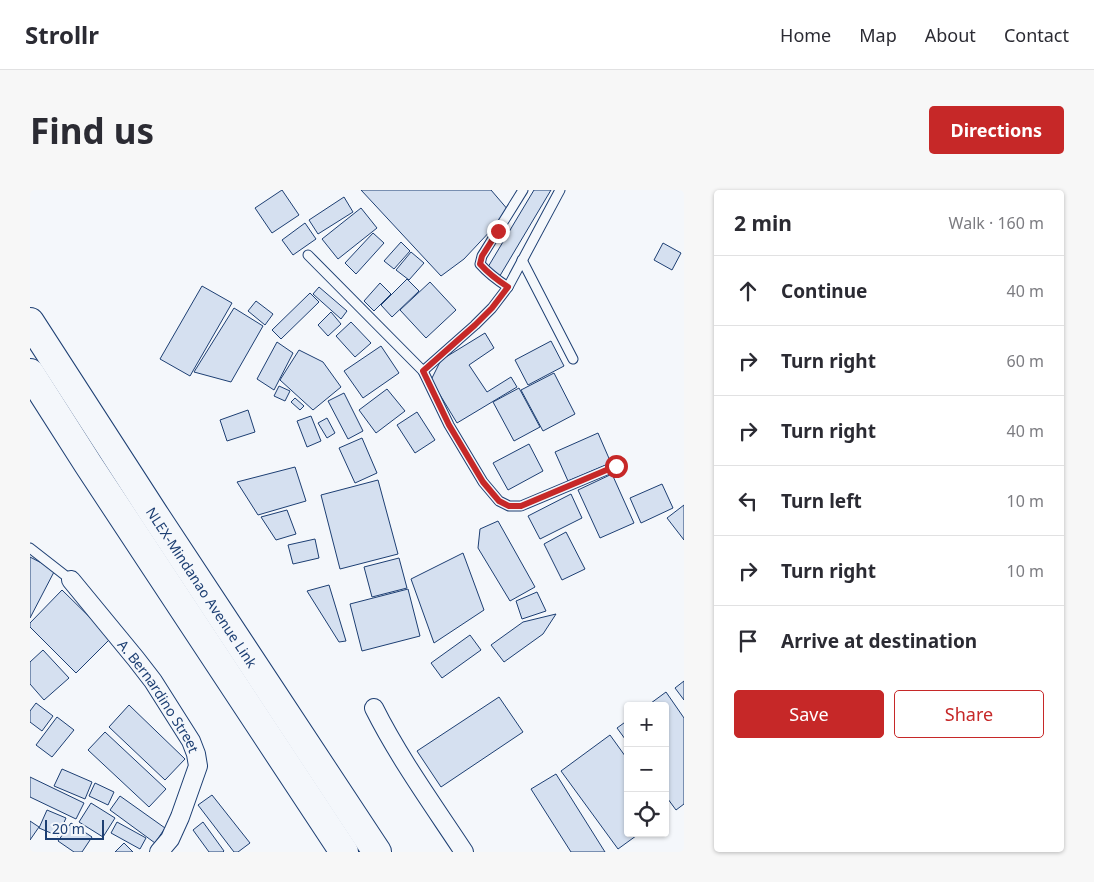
<!DOCTYPE html>
<html lang="en">
<head>
<meta charset="utf-8">
<style>
	body { margin:0; font-family:"Noto Sans",sans-serif; background:#f7f7f7; color:#2b2b33 }
	.controls { position:absolute; right:15px; bottom:15px; display:grid; overflow:hidden; border-radius:5px; box-shadow:0 1px 4px #0004 }
	.controls button { width:45px; height:45px; display:grid; place-items:center; padding:0; border:0; border-bottom:1px solid #e1e1e2; background:#fff; color:#2b2b33; font:25px sans-serif }
	.scale { position:absolute; left:15px; bottom:12px; width:59px; box-sizing:border-box; padding-left:5px; border:2px solid #1d3f73; border-top:0; font-size:14px; line-height:18px; white-space:nowrap; color:#1d3f73; -webkit-text-stroke:4px #f4f7fb; paint-order:stroke }
	.stop { position:absolute; width:15px; height:15px; margin:-11px; border:4px solid #c62828; border-radius:50%; background:#fff }
	.stop.end { background:#c62828; border-color:#fff; box-shadow:0 1px 5px #0008 }
	.list { margin:0; padding:0; list-style:none }
	h2 { display:flex; justify-content:space-between; align-items:center; height:65px; margin:0; padding:0 20px; font-size:21px }
	h2 small { font-size:16px; font-weight:400; color:#7c7c81 }
	.list li { display:grid; grid-template-columns:32px 1fr auto; gap:15px; align-items:center; box-sizing:border-box; height:70px; padding:0 20px; border-top:1px solid #e1e1e2 }
	.list b { display:block; font-size:19px; white-space:nowrap }
	.list em { font-size:16px; font-style:normal; color:#7c7c81 }
	.actions { display:flex; gap:10px; padding:15px 20px }
	.actions a { flex:1; padding:11px 0; border:1px solid #c62828; border-radius:5px; text-align:center; font-size:18px; color:#c62828 }
	.actions .main { background:#c62828; color:#fff }
	.icon { flex:none; width:28px; height:28px; fill:none; stroke:currentColor; stroke-width:2; stroke-linecap:round; stroke-linejoin:round }
	.map { position:relative; flex:none; width:654px; height:662px; overflow:hidden; border-radius:5px }
	header { display:flex; align-items:center; gap:30px; box-sizing:border-box; height:70px; padding:0 25px; background:#fff; border-bottom:1px solid #e1e1e2 }
	header strong { font-size:24px }
	nav { display:flex; gap:28px; margin-inline-start:auto; font-size:18px }
	.intro { display:flex; align-items:center; justify-content:space-between; box-sizing:border-box; height:120px; padding:0 30px }
	h1 { margin:0; font-size:35px }
	.button { padding:12px 22px; border-radius:5px; background:#c62828; color:#fff; font-size:18px; font-weight:700 }
	main { display:flex; gap:30px; padding:0 30px }
	aside { flex:1; background:#fff; border-radius:5px; box-shadow:0 1px 4px #0004 }
	.map>svg:first-child { display:block }
	.building { fill:#d5e0f0; stroke:#1d3f73 }
	.lines { fill:none; stroke-linecap:round; stroke-linejoin:round }
	.lane-casing { stroke:#1d3f73; stroke-width:11 }
	.street-casing { stroke:#1d3f73; stroke-width:20 }
	.highway-casing { stroke:#1d3f73; stroke-width:30 }
	.lane { stroke:#f4f7fb; stroke-width:9 }
	.street { stroke:#f4f7fb; stroke-width:18 }
	.highway { stroke:#f4f7fb; stroke-width:28 }
	.route { stroke:#c62828; stroke-width:6 }
	.labels { text-anchor:middle; dominant-baseline:central; stroke-width:4; stroke-linejoin:round; paint-order:stroke }
	.street-label { font-size:14px; fill:#1d3f73; stroke:#f4f7fb }
</style>
</head>
<body>
<header>
<strong>Strollr</strong>
<nav><a>Home</a><a>Map</a><a>About</a><a>Contact</a></nav>
</header>
<div class="intro"><h1>Find us</h1><a class="button">Directions</a></div>
<main>
<div class="map">
<svg width="654" height="662" viewBox="0 0 654 662">
	<rect width="100%" height="100%" fill="#f4f7fb"/>
	<g class="building">
		<path d="M252 0 269 25 242 43 225 18Z"/>
		<path d="M331 0H461L479 21 434 69 411 86Z"/>
		<path d="M504 0H521L468 89 458 77Z"/>
		<path d="M314 7 323 22 288 44 279 30Z"/>
		<path d="M331 18 347 38 308 69 292 49Z"/>
		<path d="M275 33 286 49 263 65 252 50Z"/>
		<path d="M343 43 354 53 326 84 315 73Z"/>
		<path d="M371 52 380 61 364 79 354 71Z"/>
		<path d="M633 53 651 63 642 80 624 70Z"/>
		<path d="M381 62 394 73 379 90 366 80Z"/>
		<path d="M377 89 389 101 362 127 351 115Z"/>
		<path d="M400 92 426 120 396 148 370 120Z"/>
		<path d="M350 93 361 104 344 121 334 111Z"/>
		<path d="M172 96 202 113 160 186 130 169Z"/>
		<path d="M289 97 317 121 311 129 283 104Z"/>
		<path d="M280 103 289 112 251 149 242 140Z"/>
		<path d="M226 111 243 124 235 135 218 121Z"/>
		<path d="M204 118 233 136 201 192 164 182Z"/>
		<path d="M301 122 311 134 298 146 288 135Z"/>
		<path d="M321 132 341 153 325 167 306 146Z"/>
		<path d="M455 143 464 158 439 175 457 202 481 187 487 197 427 233 401 190 411 170Z"/>
		<path d="M521 151 534 176 498 195 485 170Z"/>
		<path d="M247 152 263 163 244 200 227 189Z"/>
		<path d="M351 156 369 183 333 208 314 181Z"/>
		<path d="M269 160 293 172 311 197 283 220 250 190Z"/>
		<path d="M524 183 545 224 513 241 491 200Z"/>
		<path d="M249 196 260 201 255 211 244 206Z"/>
		<path d="M489 198 510 237 484 251 463 212Z"/>
		<path d="M357 199 375 221 346 243 329 220Z"/>
		<path d="M314 203 333 241 318 249 298 211Z"/>
		<path d="M265 208 274 216 270 220 261 212Z"/>
		<path d="M218 220 225 242 197 251 190 230Z"/>
		<path d="M387 222 405 250 385 263 367 235Z"/>
		<path d="M281 226 291 251 277 257 267 231Z"/>
		<path d="M297 228 305 243 297 248 288 233Z"/>
		<path d="M568 243 581 273 538 291 525 262Z"/>
		<path d="M332 248 347 283 325 293 309 258Z"/>
		<path d="M499 254 513 281 478 300 463 273Z"/>
		<path d="M265 277 276 311 228 325 207 292Z"/>
		<path d="M582 284 604 333 570 348 548 300Z"/>
		<path d="M348 290 368 364 310 379 291 305Z"/>
		<path d="M632 294 643 318 611 333 600 308Z"/>
		<path d="M541 304 552 328 510 349 498 326Z"/>
		<path d="M654 315V350L637 328Z"/>
		<path d="M257 320 266 344 246 350 231 327Z"/>
		<path d="M468 331 505 397 480 411 448 358 450 339Z"/>
		<path d="M536 342 555 379 532 390 514 354Z"/>
		<path d="M285 349 289 368 263 374 258 355Z"/>
		<path d="M433 363 454 420 404 453 381 389Z"/>
		<path d="M0 367 25 380 0 428Z"/>
		<path d="M369 368 377 398 342 407 334 377Z"/>
		<path d="M299 395 316 451 309 452 277 401Z"/>
		<path d="M378 399 390 446 332 461 320 414Z"/>
		<path d="M32 400 81 448 46 483 0 437V433Z"/>
		<path d="M507 402 516 421 492 429 486 411Z"/>
		<path d="M526 424 513 444 474 472 461 455 493 432Z"/>
		<path d="M440 445 451 460 412 488 401 473Z"/>
		<path d="M13 460 39 488 14 510 0 494V472Z"/>
		<path d="M654 491V510L645 498Z"/>
		<path d="M636 502 654 528V614L646 620 635 605V516H617Z"/>
		<path d="M469 507 493 542 411 597 387 561Z"/>
		<path d="M6 513 23 526 12 541 0 532V521Z"/>
		<path d="M99 515 155 569 135 590 79 537Z"/>
		<path d="M27 527 44 540 22 567 6 555Z"/>
		<path d="M598 530V553L587 538Z"/>
		<path d="M75 542 136 599 119 617 58 560Z"/>
		<path d="M580 545 598 570V643H610L588 659 531 581Z"/>
		<path d="M32 579 62 592 55 609 24 596Z"/>
		<path d="M526 584 575 662H541L501 599Z"/>
		<path d="M0 587 54 613 46 629 0 607Z"/>
		<path d="M65 593 84 602 78 615 59 606Z"/>
		<path d="M182 605 220 653 208 662H204L168 615Z"/>
		<path d="M90 606 135 638 125 653 80 620Z"/>
		<path d="M61 613 85 628 73 647 49 632Z"/>
		<path d="M17 620 36 628 28 646 9 638Z"/>
		<path d="M0 631 9 637 0 650Z"/>
		<path d="M87 632 116 648 110 659 81 643Z"/>
		<path d="M173 632 194 661 193 662H179L163 640Z"/>
		<path d="M41 633 62 647 52 662H44L28 651Z"/>
		<path d="M94 653 103 662H85Z"/>
	</g>
	<g class="lines">
		<defs>
			<g id="lane">
				<path d="M278 65 393 181 419 235 453 292 469 311 479 316H491L586 276"/>
				<path d="M492 70 543 169"/>
				<path d="M478 97C467 90 458 83 450 74L452 66 493 0"/>
				<path d="M393 181 445 135 462 118 478 97 530 0"/>
				<path d="M0 358 41 390"/>
			</g>
			<g id="street">
				<path id="s1" d="M41 390 106 469 123 491 161 551 166 564 168 576 150 627 140 649 129 662"/>
				<path d="M344 518C369 568 403 615 434 662"/>
			</g>
			<g id="highway">
				<path id="s2" d="M0 132 124 324 347 662"/>
				<path d="M0 183 58 274 314 662"/>
			</g>
		</defs>
		<use href="#lane" class="lane-casing"/>
		<use href="#street" class="street-casing"/>
		<use href="#highway" class="highway-casing"/>
		<use href="#lane" class="lane"/>
		<use href="#street" class="street"/>
		<use href="#highway" class="highway"/>
	</g>
	<g class="lines">
		<path class="route" d="M468 41 452 66 450 74C458 83 467 90 478 97L462 118 445 135 393 181 419 235 453 292 469 311 479 316H491L586 276"/>
	</g>
	<g class="labels">
		<g class="street-label">
			<text stroke="none"><textPath href="#s2" startOffset="316">NLEX-Mindanao Avenue Link</textPath></text>
			<text stroke="none"><textPath href="#s1" startOffset="146">A. Bernardino Street</textPath></text>
		</g>
	</g>
</svg>
<div class="controls">
<button>+</button>
<button>−</button>
<button><svg class="icon" aria-label="locate" viewBox="0 0 24 24"><circle cx="12" cy="12" r="6"/><path d="M12 2v4M12 18v4M2 12h4M18 12h4"/></svg></button>
</div>
<div class="scale">20 m</div>
<div class="stop" style="left:586px;top:276px"></div>
<div class="stop end" style="left:468px;top:41px"></div>
</div>
<aside>
<h2>2 min<small>Walk · 160 m</small></h2>
<ul class="list">
<li><svg class="icon" aria-label="ahead" viewBox="0 0 24 24"><path d="M12 20V5M6 11l6-6 6 6"/></svg><div><b>Continue</b></div><em>40 m</em></li>
<li><svg class="icon" aria-label="right" viewBox="0 0 24 24"><path d="M7 20v-9h11M14 6l5 5-5 5"/></svg><div><b>Turn right</b></div><em>60 m</em></li>
<li><svg class="icon" aria-label="right" viewBox="0 0 24 24"><path d="M7 20v-9h11M14 6l5 5-5 5"/></svg><div><b>Turn right</b></div><em>40 m</em></li>
<li><svg class="icon" aria-label="left" viewBox="0 0 24 24"><path d="M17 20v-9H6M10 6l-5 5 5 5"/></svg><div><b>Turn left</b></div><em>10 m</em></li>
<li><svg class="icon" aria-label="right" viewBox="0 0 24 24"><path d="M7 20v-9h11M14 6l5 5-5 5"/></svg><div><b>Turn right</b></div><em>10 m</em></li>
<li><svg class="icon" aria-label="arrive" viewBox="0 0 24 24"><path d="M6 21V4h12l-3 4 3 4H6"/></svg><div><b>Arrive at destination</b></div></li>
</ul>
<div class="actions"><a class="main">Save</a><a>Share</a></div>
</aside>
</main>
</body>
</html>
